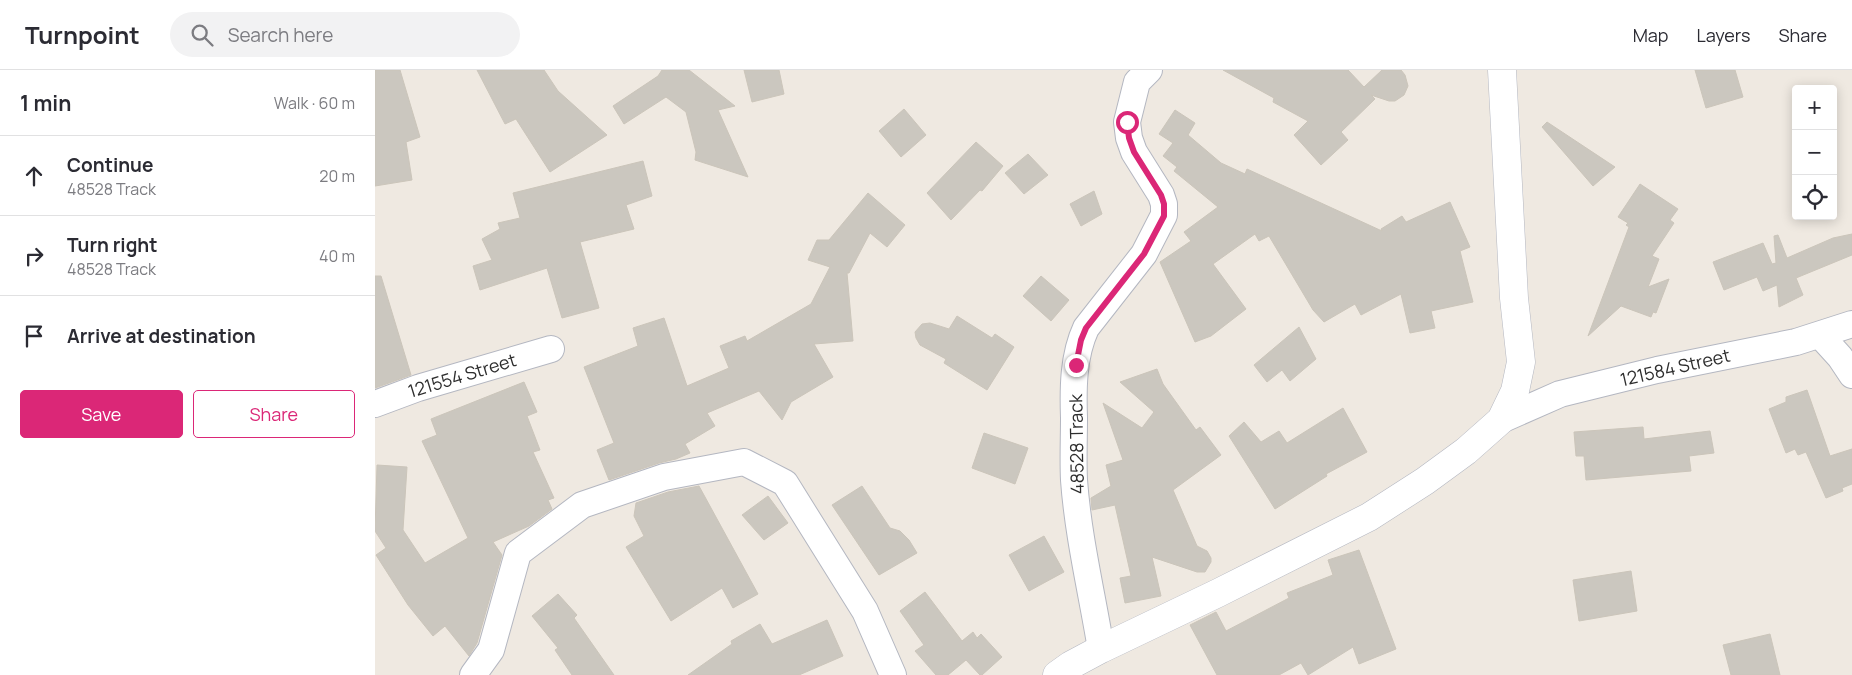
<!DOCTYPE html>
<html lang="en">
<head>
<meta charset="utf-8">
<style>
	body { margin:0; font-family:Manrope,sans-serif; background:#f2f2f3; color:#2b2b33 }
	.controls { position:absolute; right:15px; top:15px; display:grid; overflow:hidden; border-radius:5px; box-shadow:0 2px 12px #0003 }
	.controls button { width:45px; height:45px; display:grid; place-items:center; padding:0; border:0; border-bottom:1px solid #e1e1e2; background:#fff; color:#2b2b33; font:25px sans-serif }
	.stop { position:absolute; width:15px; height:15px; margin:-11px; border:4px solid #db2777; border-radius:50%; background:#fff }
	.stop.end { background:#db2777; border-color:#fff; box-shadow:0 1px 5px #0008 }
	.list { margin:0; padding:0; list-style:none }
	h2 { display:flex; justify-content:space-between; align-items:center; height:65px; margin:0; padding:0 20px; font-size:21px }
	h2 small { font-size:16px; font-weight:400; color:#7c7c81 }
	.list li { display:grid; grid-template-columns:32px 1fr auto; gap:15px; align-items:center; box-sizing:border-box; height:80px; padding:0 20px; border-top:1px solid #e1e1e2 }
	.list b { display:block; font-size:19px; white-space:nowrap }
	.list p { margin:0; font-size:16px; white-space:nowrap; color:#7c7c81 }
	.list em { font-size:16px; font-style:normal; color:#7c7c81 }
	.actions { display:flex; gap:10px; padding:15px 20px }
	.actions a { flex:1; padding:11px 0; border:1px solid #db2777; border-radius:5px; text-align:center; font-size:18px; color:#db2777 }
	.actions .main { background:#db2777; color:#fff }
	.icon { flex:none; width:28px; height:28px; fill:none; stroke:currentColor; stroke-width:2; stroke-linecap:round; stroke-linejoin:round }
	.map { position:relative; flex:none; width:1477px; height:605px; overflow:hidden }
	header { display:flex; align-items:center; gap:30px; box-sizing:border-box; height:70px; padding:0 25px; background:#fff; border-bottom:1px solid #e1e1e2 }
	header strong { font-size:24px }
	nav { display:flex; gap:28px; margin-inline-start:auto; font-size:18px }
	.search { width:350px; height:45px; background:#f2f2f3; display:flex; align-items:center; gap:12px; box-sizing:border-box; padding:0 18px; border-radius:28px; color:#7c7c81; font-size:19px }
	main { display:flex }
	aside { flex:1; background:#fff }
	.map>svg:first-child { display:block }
	.building { fill:#cbc7bf; stroke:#cbc5ba }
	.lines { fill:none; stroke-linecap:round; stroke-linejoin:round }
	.minor-casing { stroke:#b4b7c1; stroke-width:28 }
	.tertiary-casing { stroke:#b4b7c1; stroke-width:29 }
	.minor { stroke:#fff; stroke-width:26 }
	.tertiary { stroke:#fff; stroke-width:28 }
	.route { stroke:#db2777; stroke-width:6 }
	.labels { text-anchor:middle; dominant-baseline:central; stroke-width:4; stroke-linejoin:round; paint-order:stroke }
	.street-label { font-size:18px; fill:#2e2e2e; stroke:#fff }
</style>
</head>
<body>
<header>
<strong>Turnpoint</strong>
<div class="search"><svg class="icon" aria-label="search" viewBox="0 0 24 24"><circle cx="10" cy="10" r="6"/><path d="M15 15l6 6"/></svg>Search here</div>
<nav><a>Map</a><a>Layers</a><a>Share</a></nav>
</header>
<main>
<aside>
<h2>1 min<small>Walk · 60 m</small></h2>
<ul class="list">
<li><svg class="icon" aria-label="ahead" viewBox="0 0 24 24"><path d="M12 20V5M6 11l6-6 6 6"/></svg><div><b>Continue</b><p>48528 Track</p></div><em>20 m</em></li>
<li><svg class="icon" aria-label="right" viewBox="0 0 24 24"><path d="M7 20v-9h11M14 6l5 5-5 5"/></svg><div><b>Turn right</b><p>48528 Track</p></div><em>40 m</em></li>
<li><svg class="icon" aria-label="arrive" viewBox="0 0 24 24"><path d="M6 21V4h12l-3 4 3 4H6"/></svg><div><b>Arrive at destination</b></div></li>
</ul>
<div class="actions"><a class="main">Save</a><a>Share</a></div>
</aside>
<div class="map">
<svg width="1477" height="605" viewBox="0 0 1477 605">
	<rect width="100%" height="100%" fill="#efe9e1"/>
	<g class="building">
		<path d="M0 0H25L45 67 31 72 37 110 0 116Z"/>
		<path d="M102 0H169L183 21 232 65 175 102 141 49 130 54Z"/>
		<path d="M287 0H314L360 36 343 40 373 107 320 90 321 82 311 42 291 27 249 54 238 36 283 6Z"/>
		<path d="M369 0H404L409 24 377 32Z"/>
		<path d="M848 0H973L989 17 1007 0H1026L1030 5 1033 16 1029 25 1020 31H1014L996 25 1000 29 966 62 973 70 946 95 919 65 933 51 898 32 899 28Z"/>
		<path d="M1320 0H1360L1368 27 1331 38Z"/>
		<path d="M529 39 551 65 526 87 504 61Z"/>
		<path d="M800 40 820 53 813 65 846 93 870 104 872 99 1007 161 1006 159 1027 146 1031 152 1075 132 1095 177 1085 181 1098 232 1056 241 1060 258 1035 263 1026 224 986 245 980 234 949 252 938 240 894 166 884 171 880 164 838 194 871 239 836 266 820 272 785 192 816 171 809 162 843 137 799 101 802 97 788 86 798 73 784 64Z"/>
		<path d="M1172 52 1240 97 1218 116 1167 57Z"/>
		<path d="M601 72 628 96 607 121 605 120 576 150 552 123Z"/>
		<path d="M653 84 673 105 649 124 630 103Z"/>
		<path d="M268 91 277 126 251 135 259 159 205 172 224 238 187 248 172 198 105 220 98 196 117 190 107 169 125 159 123 153 145 148 138 123Z"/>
		<path d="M1265 114 1303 139 1295 150 1299 153 1277 186 1284 189 1273 217 1294 209 1281 243 1278 242 1276 247 1246 236 1213 266 1254 157 1251 155 1253 153 1243 147Z"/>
		<path d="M719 121 727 144 706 156 695 134Z"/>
		<path d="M493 123 530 155 512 177 495 163 474 203H472L478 271 439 274 458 307 416 332 407 350 384 321 332 343 340 356 310 374 315 383 301 389 284 393 234 410 222 380 239 373 209 297 263 276 258 258 289 248 312 316 354 298 345 276 370 266 372 271 436 234 455 197 433 190 442 170H454Z"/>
		<path d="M1477 164V185L1421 208 1428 225 1404 237 1402 215 1388 221 1382 207 1349 220 1338 192 1388 173 1397 194 1401 193 1399 166 1403 165 1412 188 1458 168Z"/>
		<path d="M0 206H6L36 305 0 318Z"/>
		<path d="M666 206 694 230 676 251 648 226Z"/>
		<path d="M582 246 617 268 620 264 639 277 612 320 569 293 571 289 545 275 541 268 540 262 547 254 555 253 574 259Z"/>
		<path d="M924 257 941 289 915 311 907 300 892 312 879 295Z"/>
		<path d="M782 299 788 314 821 360 825 357 846 385 798 420 822 476 832 481 836 488V492L830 502H822L777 487 786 526 750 533 745 508 756 506 740 435 717 440 716 429V428L736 416 731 395 748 390 728 333 767 358 779 342 745 312Z"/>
		<path d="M149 312 162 342 152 346 165 380 158 382 179 428 173 430 177 439 154 456 118 472 127 485 102 573 94 586 70 556 58 566 33 535 1 485 11 478 0 461 2 395 32 397 28 460 50 493 93 468 47 371 62 365 56 349Z"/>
		<path d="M1432 320 1455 386 1477 379V414L1467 418 1468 421 1451 428 1431 382 1423 385 1420 379 1411 383 1394 339 1411 332V327Z"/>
		<path d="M968 338 992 382 951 404 952 406 900 439 854 366 869 352 886 372 904 361 912 373Z"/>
		<path d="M1268 357 1269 369 1335 361 1339 383 1314 386 1316 401 1211 410 1209 386H1201L1199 362Z"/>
		<path d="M609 363 653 378 640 414 597 398Z"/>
		<path d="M324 416 383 524 358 538 347 518 296 551 251 477 269 466 259 446 261 433 293 422Z"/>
		<path d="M487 416 515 458 525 461 534 470 542 483 504 505 457 435Z"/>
		<path d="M393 426 413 453 389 470 367 445Z"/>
		<path d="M669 466 689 502 654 521 634 485Z"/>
		<path d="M984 480 1021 579 984 594 978 577 933 605 926 593 904 605H842L815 555 841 542 851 561 914 528 912 523 958 505 953 490Z"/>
		<path d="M1256 501 1262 541 1204 551 1198 510Z"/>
		<path d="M550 522 587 571 598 562 602 568 606 564 627 587 607 605H605L591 590 573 605H561L540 581 549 575 525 541Z"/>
		<path d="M183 524 202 545 199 548 239 605H197L180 580 183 578 157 546Z"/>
		<path d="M452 550 468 586 424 605H313L357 574 356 571 385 554 397 574Z"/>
		<path d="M1395 564 1405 605H1356L1348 575Z"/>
	</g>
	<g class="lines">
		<defs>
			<g id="minor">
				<path d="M1445 265 1465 287 1477 305"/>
				<path d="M0 334 43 318 176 279"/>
				<path d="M1126 350 1185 324 1282 300 1421 272 1477 254"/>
				<path d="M726 579C717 524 703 466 699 410 698 389 699 369 699 348 698 319 698 286 711 258L769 184 789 145V134L786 125 759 82 754 68 752 52 762 12 774 0"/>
				<path d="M98 605 116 580 143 483 207 435 289 407 369 392 410 413 490 541 518 605"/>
			</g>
			<path id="tertiary" d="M682 605 696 595 726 579 843 523 994 447 1050 411 1091 381 1126 350 1140 321 1146 292 1139 228 1127 0"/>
		</defs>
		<use href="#minor" class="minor-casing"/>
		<use href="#tertiary" class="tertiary-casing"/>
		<use href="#minor" class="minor"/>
		<use href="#tertiary" class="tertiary"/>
	</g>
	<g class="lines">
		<path class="route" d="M701 295 706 270 711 258 769 184 789 146V134L786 125 759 82 754 68 752 52"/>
	</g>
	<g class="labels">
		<g class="street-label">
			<text transform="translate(1300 297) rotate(-13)">121584 Street</text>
			<text transform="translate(87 305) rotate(-17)">121554 Street</text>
			<text transform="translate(701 374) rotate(-91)">48528 Track</text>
		</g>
	</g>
</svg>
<div class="controls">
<button>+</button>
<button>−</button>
<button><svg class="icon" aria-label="locate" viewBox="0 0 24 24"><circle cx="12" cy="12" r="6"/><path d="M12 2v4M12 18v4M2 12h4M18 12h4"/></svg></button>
</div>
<div class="stop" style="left:752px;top:52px"></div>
<div class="stop end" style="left:701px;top:295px"></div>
</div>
</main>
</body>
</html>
